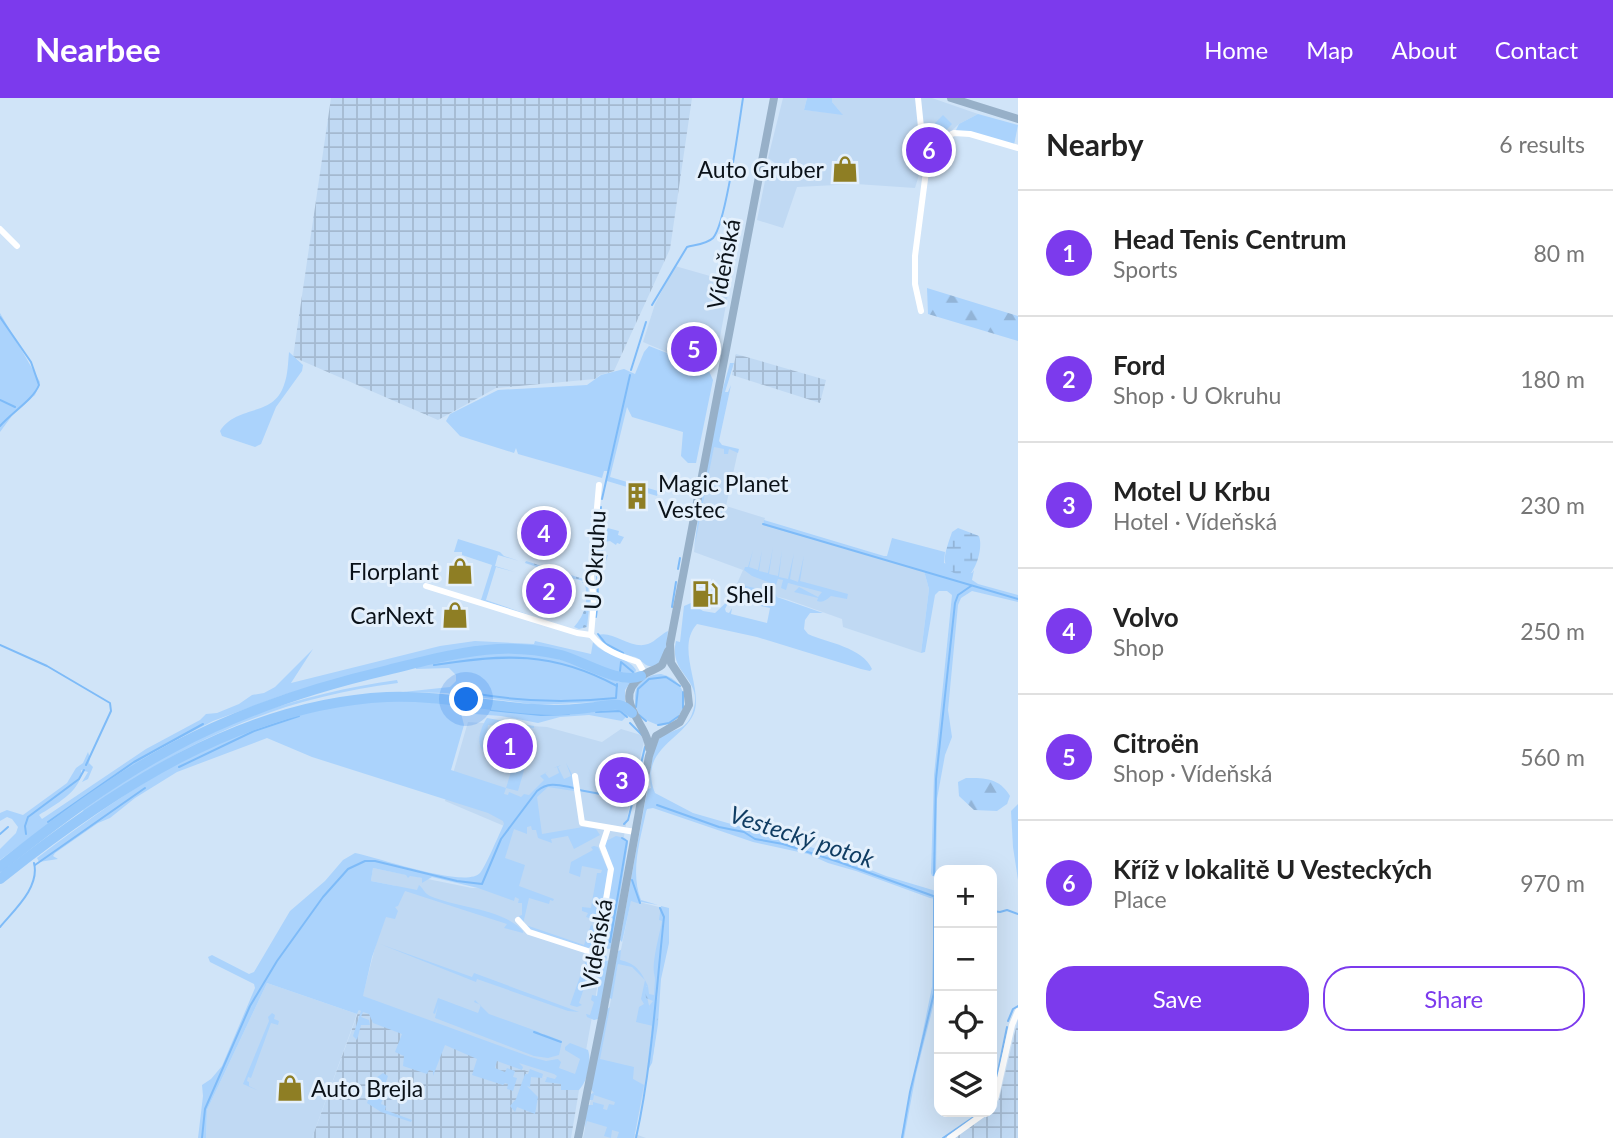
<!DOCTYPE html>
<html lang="en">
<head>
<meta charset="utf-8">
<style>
	body { margin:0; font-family:Lato,sans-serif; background:#f2f2f2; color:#222 }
	.controls { position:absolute; right:21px; bottom:21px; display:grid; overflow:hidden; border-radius:14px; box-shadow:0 7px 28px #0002 }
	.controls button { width:63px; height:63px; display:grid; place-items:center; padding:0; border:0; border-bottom:2px solid #e0e0e0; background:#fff; color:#222; font:35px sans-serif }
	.you { position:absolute; left:467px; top:602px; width:24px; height:24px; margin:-18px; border:5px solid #fff; border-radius:50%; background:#1a73e8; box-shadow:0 0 0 10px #1a73e833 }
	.badge { display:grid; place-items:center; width:46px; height:46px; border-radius:50%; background:#7c3aed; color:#fff; font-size:23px; font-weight:700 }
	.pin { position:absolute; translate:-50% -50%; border:4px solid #fff; box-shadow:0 2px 7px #0006 }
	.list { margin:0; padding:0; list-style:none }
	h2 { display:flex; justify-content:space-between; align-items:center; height:91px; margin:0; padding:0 28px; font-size:30px }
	h2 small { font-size:23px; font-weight:400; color:#767676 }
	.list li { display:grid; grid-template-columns:46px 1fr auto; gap:21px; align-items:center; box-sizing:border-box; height:126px; padding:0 28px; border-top:2px solid #e0e0e0 }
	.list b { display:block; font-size:26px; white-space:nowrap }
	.list p { margin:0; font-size:23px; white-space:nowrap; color:#767676 }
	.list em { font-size:23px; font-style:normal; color:#767676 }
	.actions { display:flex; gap:14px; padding:21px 28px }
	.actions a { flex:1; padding:16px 0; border:2px solid #7c3aed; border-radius:28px; text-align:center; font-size:24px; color:#7c3aed }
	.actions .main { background:#7c3aed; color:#fff }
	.icon { flex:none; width:38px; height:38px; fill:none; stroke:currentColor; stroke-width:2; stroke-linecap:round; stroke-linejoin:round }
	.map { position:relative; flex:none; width:1018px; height:1040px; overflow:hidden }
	header { display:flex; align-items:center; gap:42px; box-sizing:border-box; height:98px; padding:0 35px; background:#7c3aed; color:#fff }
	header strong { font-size:33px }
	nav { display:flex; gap:38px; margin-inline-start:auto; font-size:24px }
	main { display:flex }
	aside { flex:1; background:#fff }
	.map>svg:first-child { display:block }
	.built { fill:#c0d9f3 }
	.industrial { fill:url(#industrial-grid) }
	.green { fill:#abd3fc }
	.forest { fill:url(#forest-firs) }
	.wetland { fill:url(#wetland-marsh) }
	.park { fill:url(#park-dots) }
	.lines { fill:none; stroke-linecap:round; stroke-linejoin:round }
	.stream { stroke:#7ebbf8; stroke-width:2 }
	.minor { stroke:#fff; stroke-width:6 }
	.major { stroke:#97b0c8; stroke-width:8 }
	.highway { stroke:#96c8fa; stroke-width:10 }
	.labels { text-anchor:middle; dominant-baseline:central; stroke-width:6; stroke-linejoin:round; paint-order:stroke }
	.poi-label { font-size:23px; fill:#0b1219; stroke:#e4f0fc; text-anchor:end }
	.street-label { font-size:23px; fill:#0b1219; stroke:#e4f0fc }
	.water-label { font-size:24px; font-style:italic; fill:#103d63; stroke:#e4f0fc }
</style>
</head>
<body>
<header>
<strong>Nearbee</strong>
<nav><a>Home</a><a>Map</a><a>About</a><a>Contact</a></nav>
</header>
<main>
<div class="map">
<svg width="1018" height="1040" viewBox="0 0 1018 1040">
	<defs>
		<pattern id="industrial-grid" width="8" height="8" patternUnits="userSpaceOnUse" patternTransform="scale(1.75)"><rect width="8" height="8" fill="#c0d9f3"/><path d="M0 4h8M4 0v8" fill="none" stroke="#a4b9d0"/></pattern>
		<pattern id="forest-firs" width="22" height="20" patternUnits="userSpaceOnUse" patternTransform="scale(1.75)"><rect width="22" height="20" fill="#abd3fc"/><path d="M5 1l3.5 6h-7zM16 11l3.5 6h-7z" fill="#92b4d7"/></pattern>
		<pattern id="wetland-marsh" width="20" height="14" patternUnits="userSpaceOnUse" patternTransform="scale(1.75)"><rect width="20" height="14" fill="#abd3fc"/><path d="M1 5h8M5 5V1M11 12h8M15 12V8" fill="none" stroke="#92b4d7"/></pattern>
		<pattern id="park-dots" width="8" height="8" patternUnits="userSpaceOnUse" patternTransform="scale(1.75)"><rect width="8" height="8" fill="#abd3fc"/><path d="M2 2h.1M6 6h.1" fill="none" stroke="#92b4d7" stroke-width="1.8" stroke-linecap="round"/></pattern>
	</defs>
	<rect width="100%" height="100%" fill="#d0e4f8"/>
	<g class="built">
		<path d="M783 0H807L804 12 842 16 832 4V0H932L978 16 959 26 925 57 915 90 856 86 797 89 783 130 757 122 767 73 775 69V65L768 60Z"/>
		<path d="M675 168 717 180 714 193 728 196 714 271H707L643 244 655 206Z"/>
		<path d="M713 347 738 353 726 408 765 420 763 426 924 473 929 491 921 555 843 529 842 521 786 501 736 488 743 472 694 454 699 415Z"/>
		<path d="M468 624 547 629 602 644 621 631 641 637 644 644 632 693 579 992 359 912 377 842 396 788 371 783 373 770 472 790H496L512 734 511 731 445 703Z"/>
		<path d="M631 802 667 811 655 938 635 1036 646 1040H583Z"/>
		<path d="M267 885 357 916 312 1040H206L207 1012Z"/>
	</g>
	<g class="industrial">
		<path d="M331 0H692L670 151 614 273 600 277 595 281 496 290 438 322 293 259Z"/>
		<path d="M736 256 826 282 820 305 732 277Z"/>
		<path d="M359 912 579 992 571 1040H312Z"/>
		<path d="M1018 921V1040H954L997 1010Z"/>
	</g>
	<g class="green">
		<path d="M807 0H832V4L843 17 804 12Z"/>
		<path d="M978 16 1018 27 1014 47 955 34 959 26Z"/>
		<path d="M943 17 952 26 936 43 926 34Z"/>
		<path d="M0 215 40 284 35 297 14 315 0 334Z"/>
		<path d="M649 248 708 271 713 282 696 365H688L681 358 683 334 632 319 627 309 610 379 658 393 657 398 607 383 608 373H604L602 380 518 356 516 350 514 355 460 338 446 323 450 316 498 292 587 287 601 277 624 271 635 276 644 254Z"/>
		<path d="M289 254 303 267 302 273 276 309 261 346 255 349 222 338 220 333C237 306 273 320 284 287 288 277 288 264 289 254Z"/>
		<path d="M730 265H734L725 294H728L731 287 719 343 722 347 739 351 738 355 729 351 728 356H724V351L714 349 694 451 701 398 720 301Z"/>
		<path d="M764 422 884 458H887L892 440 945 454 944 465 972 475 974 472 972 482 978 486 1018 497V504L972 493 961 500 958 507 948 612 952 639 945 657 937 701 936 779 932 778 931 775 934 677 952 497 947 493H939L935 497 925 554 921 555 929 491 924 473 763 427Z"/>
		<path d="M598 426 600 428 619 433 618 437 624 439 620 446 617 445 616 447 610 443 604 444 602 456 608 457 606 463V460L601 458 599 453 598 463 596 462Z"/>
		<path d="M458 441 500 454 504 458 519 463 498 457 495 468 515 474 496 469 486 502 535 519 481 502 492 467 462 457V454H454Z"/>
		<path d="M773 449 769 476 778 478 782 452 779 479 788 481 794 455 790 481 798 484 804 457 800 483 848 496 847 501 831 498C826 502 823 505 817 503L818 500 794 494 799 489 818 499 822 494 788 485 786 492 781 490 783 482 778 481 776 487 752 478 744 472 745 469H748L753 452 749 469 758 472 762 452 759 473 768 475Z"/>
		<path d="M743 485 746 488 775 495 777 499 823 515H810L805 522 804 531 808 536C828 545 862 549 872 571L870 573 861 571 757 539 697 526C676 549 701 586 695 612 687 641 637 650 655 695L693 715 817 751 886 778 936 793 938 797 935 801 930 800 856 773 828 765 808 756 753 744 653 710 647 711 646 714C640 743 630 774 641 802L658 807 641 804 640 806 631 803 622 844 620 842 645 704 648 691 651 690C648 682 653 645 661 639 675 630 687 633 693 613 704 580 668 577 676 543L680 544 684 508 691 505 703 513 715 515 730 501 725 511 726 514 729 515 732 510 731 516 767 525 770 510 734 502 766 507 765 503 761 502 760 497 741 490 739 492 740 497 737 494 732 497 736 487 741 489Z"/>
		<path d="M668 533C667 543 665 573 649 568 644 567 641 561 635 559 622 556 603 551 598 537 613 532 631 552 648 546 656 543 661 536 668 533Z"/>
		<path d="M475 543 534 546 535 543 591 556 593 544C603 558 628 558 636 572L635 575 621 578 584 561 518 548 328 584 283 597 213 623 155 653 82 701 0 762V751L16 735 18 729 12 721 7 719 0 723V715L7 712 23 717 67 685 76 670 83 665 88 654 90 660 89 665 93 669 88 681 82 684 88 674 81 672C83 692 55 707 39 717L42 721 146 651 200 622 206 616 217 615 239 606 252 597 264 595 275 589 313 551 291 585 440 548Z"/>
		<path d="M487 555 541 556 593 571 619 584 630 585 625 592V605L617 603 539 607 446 595 403 594 450 589 456 583V577L449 570 416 571V568Z"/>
		<path d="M661 576C693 583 691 623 660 628L641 620C629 599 634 578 661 576Z"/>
		<path d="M397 582 398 585C273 601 186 643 84 714L83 712C112 691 142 671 173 653 242 615 319 593 397 582Z"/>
		<path d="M416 600 544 613 619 610 628 617 622 623 589 617 560 619 538 625 501 618 461 615 464 627 451 672 506 690 504 696 508 697 509 694 521 699 524 696 529 697 544 682 540 678 549 673 545 675 549 680 559 675 557 669 553 670 561 667 558 669 564 681 571 678 566 665 574 680V693L548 689 537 699 542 736 583 729 596 731 600 737 574 751 568 738 551 741 552 745 538 740 536 732H532L531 728 527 729V736L514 731 505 760 525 767 519 788 554 801 553 803 550 802 549 806 529 800 523 826 584 847 591 827 598 830 595 848 591 851 527 830 519 818 522 817V805H518L519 801 515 799 514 803 478 790 432 779 422 785V780L410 778 408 780 406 777 373 770 371 783 417 792 419 787C423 790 425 796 430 798 457 810 502 810 523 833V835L504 830 507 826 405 793 398 808 395 809 398 813 395 821 386 819 372 859 363 898 531 959 546 963 558 961 561 964 559 970 575 976 580 961 565 952V949L570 945 588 952C592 964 587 984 579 992H561V986L545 984 547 979 555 981 557 978 554 976 519 965 523 969 522 972 497 963 495 970 505 974 507 970 515 973 513 979 517 980 513 993 507 991 508 986 505 985 503 987 472 977 477 961 445 947 433 978V973L429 972 427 976 403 968 404 958 395 954 402 936 373 925 369 916 363 914 361 919 369 922 370 927H361L357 942 353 938 361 913 359 912 357 916 267 885 207 1012 206 1040H198L203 998 202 987 211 981 222 968 255 890 254 886 210 864 208 859 212 857 249 876 254 874 290 813 325 783 343 762 355 755C377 759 466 791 480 775 486 768 499 736 504 726L503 723 488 715 312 659 267 640 177 674 135 700 110 720 98 725 55 755 53 758 58 761 39 764 37 760C124 694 216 631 325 609 355 602 385 601 416 600Z"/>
		<path d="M487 620 534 628V630L488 627 485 655C475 647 480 630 487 620Z"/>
		<path d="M514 664 525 669 518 693 506 690Z"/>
		<path d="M1018 706V782L1013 749 1011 713Z"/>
		<path d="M616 738 625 740 628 745 612 850 608 851 603 847 613 770 605 748 606 743Z"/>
		<path d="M594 748 598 749 608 772 600 819 596 822 597 818 594 817 592 821 586 819 588 815 582 813V809L591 810 597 775H601L602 772 582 768 580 779 569 775 571 764 593 752 591 749Z"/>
		<path d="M934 803 936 804V897L916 976 904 1040H901L932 889Z"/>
		<path d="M661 808 669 810V845L661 881 658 926 652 965 656 905C660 895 655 884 654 875 652 863 660 834 662 823L659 822Z"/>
		<path d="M380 846 472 879 474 875 579 914 568 913 477 881 476 884Z"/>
		<path d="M600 851 607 859 606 863 610 862 598 921 594 922 587 919 586 916 590 917 594 904 591 902 592 897 597 898 601 868 597 867Z"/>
		<path d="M621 852 620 862C636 865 642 875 648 888H646C646 903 652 912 653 928L636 924 639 909 644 906 641 901 645 882 632 869 618 866 612 901 609 900 618 853Z"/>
		<path d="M585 864 592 867 591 871H587L585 884 589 885 585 887 579 905 582 907 577 909 570 907Z"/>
		<path d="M438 900 478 915 481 907 474 904 475 902 489 916 539 934 543 938 544 936 562 943 559 957 548 960 534 958 435 920 438 907 435 916 433 915Z"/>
		<path d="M610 909 600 961 634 969 633 981 644 987 634 1040H617L619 1034 612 1032 611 1040 604 1038 607 1029 587 1023 585 1030 587 1007H593V1004L604 1007 603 1011 607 1012 609 1006 614 1007 615 1004 594 997 593 1002H589L590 996 594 995 591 991 607 911Z"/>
		<path d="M272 915 275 917 274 921 279 923 278 927 271 925 251 980 248 979 247 983 249 984V988L259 993 243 986 269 923 268 919Z"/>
		<path d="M530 971 543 976 542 980 531 979 530 989 527 988 538 999 535 1016 517 1009 515 1014 510 1008 516 1001 525 976H528Z"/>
		<path d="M383 975 388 978 381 999 383 1000 381 1006 386 1008 385 1012 412 1022 411 1024 381 1014 367 1005 376 980Z"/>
	</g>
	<g class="forest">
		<path d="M927 190 1018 218V243L928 216Z"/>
		<path d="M966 680C986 680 999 680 1010 698L1007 706 997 713 974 712 959 698 958 684Z"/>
		<path d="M655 881 658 883 656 913 658 919 652 965 648 972C647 949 656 929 649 908L653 903 646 900 645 889 648 888 649 896 654 897Z"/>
	</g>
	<path class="wetland" d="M958 430 979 438C983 449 977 470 968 479 936 474 944 458 952 434Z"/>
	<path class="park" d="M526 463 587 482 590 502 587 529 579 531 574 529C586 516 588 502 585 485H582L584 483 556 477 555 475 525 465Z"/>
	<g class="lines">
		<g class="stream">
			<path d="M652 207 687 149C694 147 707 146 713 140 726 126 739 25 743 0"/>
			<path d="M0 219 31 264 39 287C33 302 12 314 0 328"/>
			<path d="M631 272 646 224"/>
			<path d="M0 302 15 309"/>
			<path d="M693 399 696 380"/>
			<path d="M602 401 630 277"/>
			<path d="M689 416 690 407"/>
			<path d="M600 417 601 409"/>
			<path d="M763 426 1018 501"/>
			<path d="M598 462 600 426"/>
			<path d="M678 471 680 460"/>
			<path d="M672 509 676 484"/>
			<path d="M596 519 598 501 597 469"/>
			<path d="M598 536 606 546 623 555"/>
			<path d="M0 547 47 568 110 605 111 613 86 667"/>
			<path d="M434 567C504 556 552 553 617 588"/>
			<path d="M620 573 621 564 633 574"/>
			<path d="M683 594V610"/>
			<path d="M478 596C525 604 568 605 616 600L617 586"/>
			<path d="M636 609 638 591 649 581 666 579 680 588"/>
			<path d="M491 612 541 617 569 616"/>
			<path d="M596 614 620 613 627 619"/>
			<path d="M639 617 646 623"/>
			<path d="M630 625 642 637"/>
			<path d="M658 627 669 625 679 618"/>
			<path d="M179 669 254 633 299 618"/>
			<path d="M640 670 645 649"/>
			<path d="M579 692 633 702 628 722 624 726"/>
			<path d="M657 707 719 729 744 734 755 741 783 746 839 764 936 799"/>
			<path d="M48 724 134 664 203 626"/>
			<path d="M0 736 8 729"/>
			<path d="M26 736 25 728 28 719 79 681 84 672"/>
			<path d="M35 767 145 690"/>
			<path d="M934 777 936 681 955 505 958 497 971 488"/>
			<path d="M632 782 640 805"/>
			<path d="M992 813 1000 814 1007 812 1018 816"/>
			<path d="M0 829C15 811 40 789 34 765"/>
			<path d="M610 844 627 743 622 740"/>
			<path d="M1008 923 1013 911 1018 908"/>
			<path d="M534 934 561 944"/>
			<path d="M993 998 1007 929"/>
			<path d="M202 1040 205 1011 250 908 277 863 323 799 348 771 365 763H375L457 783 482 786 501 741 537 693C549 683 559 687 574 690"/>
			<path d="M636 1040C652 967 656 893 664 819L660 810"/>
			<path d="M902 1040 910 994 934 895V800"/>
			<path d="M943 1040 981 1014"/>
		</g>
		<g class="minor">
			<path d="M918 0 922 39 928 58"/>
			<path d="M0 131 17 148"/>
			<path d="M921 213 915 186V158L928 58 943 40 954 35 970 36 1018 50"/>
			<path d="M599 387 591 478 594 503 591 537C604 553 620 558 638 564L645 576"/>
			<path d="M426 488 577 535 591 537"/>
			<path d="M575 678 582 725 635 734"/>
			<path d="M518 822 529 834 597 856 611 771 602 748 608 730"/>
			<path d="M992 1009 996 998 1012 927 1018 913"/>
			<path d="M950 1040 986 1014"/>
		</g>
		<g class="major">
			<path d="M951 0 1018 21"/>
			<path d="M649 650C648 625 610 602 642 578 648 573 656 572 662 567L668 553"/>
			<path d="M578 1040 603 915 649 658 656 638 680 624 689 607 687 589 671 565 670 546 774 0"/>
		</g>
		<g class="highway">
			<path d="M0 769C55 725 112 682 174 649 241 613 315 589 388 572 424 563 461 553 498 551 519 550 540 552 561 557 583 563 620 587 641 578"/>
			<path d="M0 781C111 693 240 606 387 599 437 597 485 608 534 611 552 613 569 612 587 610 597 609 609 606 619 607 624 608 628 611 632 615"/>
		</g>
	</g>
	<defs>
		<symbol id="shop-bare" viewBox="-9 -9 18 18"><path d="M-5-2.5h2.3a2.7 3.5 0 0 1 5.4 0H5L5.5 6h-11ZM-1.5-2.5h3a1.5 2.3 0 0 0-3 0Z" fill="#8e7e24" stroke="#e4f0fc" stroke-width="2.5" paint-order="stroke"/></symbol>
		<symbol id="building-bare" viewBox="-9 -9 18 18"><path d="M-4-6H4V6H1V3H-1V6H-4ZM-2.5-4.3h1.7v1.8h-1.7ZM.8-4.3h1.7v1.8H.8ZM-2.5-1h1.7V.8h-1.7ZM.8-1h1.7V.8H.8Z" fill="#8e7e24" stroke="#e4f0fc" stroke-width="2.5" paint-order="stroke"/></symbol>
		<symbol id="fuel-bare" viewBox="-9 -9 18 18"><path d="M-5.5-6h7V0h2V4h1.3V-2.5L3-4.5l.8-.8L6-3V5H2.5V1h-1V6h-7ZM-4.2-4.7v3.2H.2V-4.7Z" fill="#8e7e24" stroke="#e4f0fc" stroke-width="2.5" paint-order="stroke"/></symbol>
	</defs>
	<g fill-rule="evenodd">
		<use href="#shop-bare" x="826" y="52" width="38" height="38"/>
		<use href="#building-bare" x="618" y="379" width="38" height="38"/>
		<use href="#shop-bare" x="441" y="454" width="38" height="38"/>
		<use href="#fuel-bare" x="686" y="477" width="38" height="38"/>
		<use href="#shop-bare" x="436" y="498" width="38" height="38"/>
		<use href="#shop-bare" x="271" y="971" width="38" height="38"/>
	</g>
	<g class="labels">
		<g class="poi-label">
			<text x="824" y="71">Auto Gruber</text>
			<text x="658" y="385" text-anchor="start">Magic Planet<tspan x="658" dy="26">Vestec</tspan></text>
			<text x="439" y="473">Florplant</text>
			<text x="726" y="496" text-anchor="start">Shell</text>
			<text x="434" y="517">CarNext</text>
			<text x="311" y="990" text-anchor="start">Auto Brejla</text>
		</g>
		<g class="street-label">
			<text transform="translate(723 166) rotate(-79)">Vídeňská</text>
			<text transform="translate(594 462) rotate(-87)">U Okruhu</text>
			<text transform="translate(596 846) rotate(-80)">Vídeňská</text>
		</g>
		<g class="water-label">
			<text transform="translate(802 738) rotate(18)">Vestecký potok</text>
		</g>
	</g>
</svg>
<div class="controls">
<button>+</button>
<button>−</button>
<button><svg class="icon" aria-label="locate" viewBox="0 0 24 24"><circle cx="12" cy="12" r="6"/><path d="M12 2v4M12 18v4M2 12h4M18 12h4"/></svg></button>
<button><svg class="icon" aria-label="layers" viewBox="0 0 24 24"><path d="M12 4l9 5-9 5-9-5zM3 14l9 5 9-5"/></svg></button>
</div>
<div class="you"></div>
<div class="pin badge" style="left:510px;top:648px">1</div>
<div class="pin badge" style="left:549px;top:493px">2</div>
<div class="pin badge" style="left:622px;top:682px">3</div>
<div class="pin badge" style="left:544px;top:435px">4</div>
<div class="pin badge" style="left:694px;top:251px">5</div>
<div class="pin badge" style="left:929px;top:52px">6</div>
</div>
<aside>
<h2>Nearby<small>6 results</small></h2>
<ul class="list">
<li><span class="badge">1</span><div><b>Head Tenis Centrum</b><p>Sports</p></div><em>80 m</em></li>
<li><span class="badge">2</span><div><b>Ford</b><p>Shop · U Okruhu</p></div><em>180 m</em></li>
<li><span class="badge">3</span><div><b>Motel U Krbu</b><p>Hotel · Vídeňská</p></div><em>230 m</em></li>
<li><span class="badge">4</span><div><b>Volvo</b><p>Shop</p></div><em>250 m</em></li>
<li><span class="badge">5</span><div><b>Citroën</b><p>Shop · Vídeňská</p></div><em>560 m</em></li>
<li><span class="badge">6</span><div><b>Kříž v lokalitě U Vesteckých</b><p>Place</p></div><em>970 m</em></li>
</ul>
<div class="actions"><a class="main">Save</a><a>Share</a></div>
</aside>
</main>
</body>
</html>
